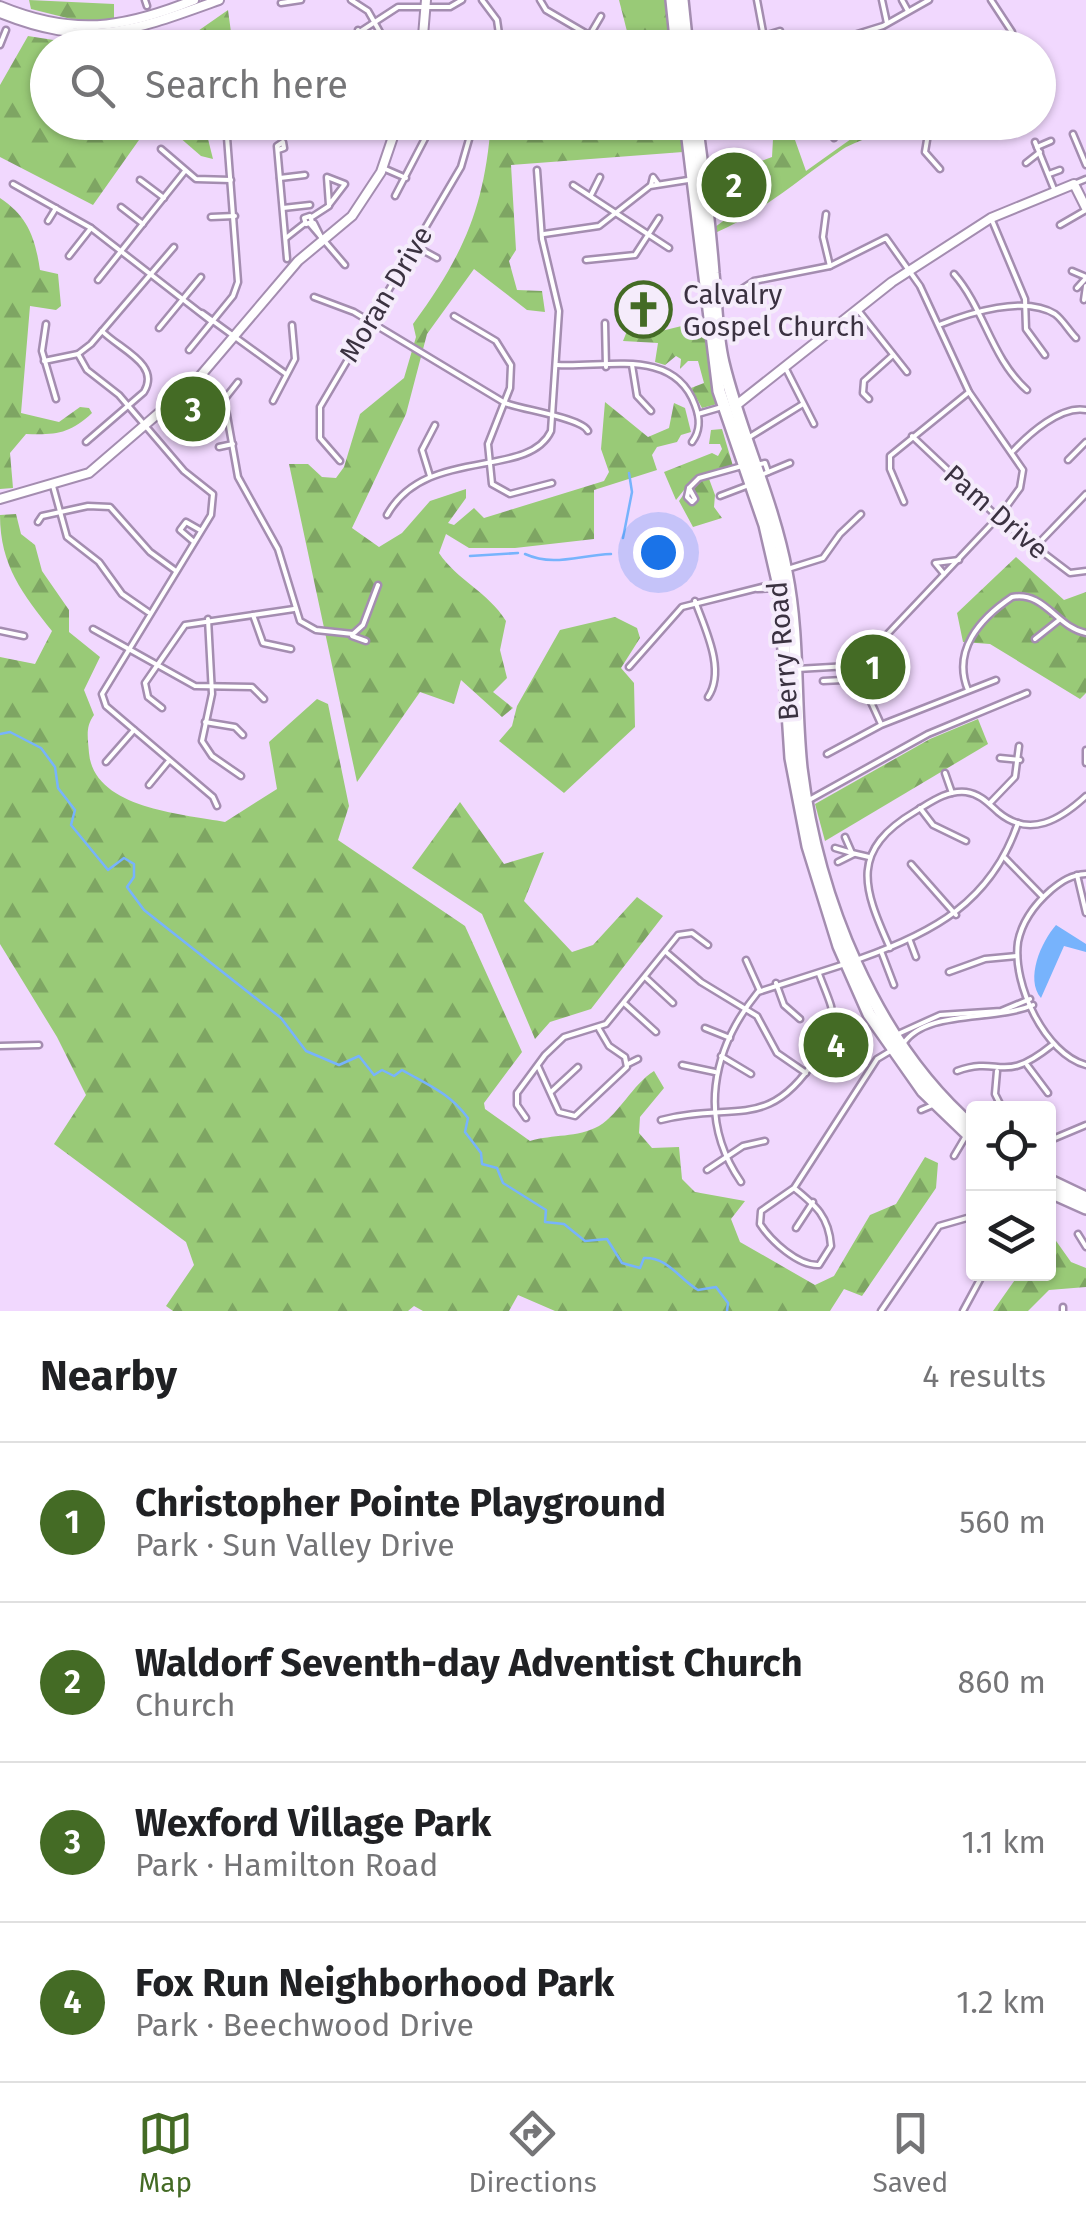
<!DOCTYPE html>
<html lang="en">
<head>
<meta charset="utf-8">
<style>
	body { margin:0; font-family:"Fira Sans",sans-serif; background:#f2f2f2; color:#202124 }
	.controls { position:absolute; right:30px; bottom:30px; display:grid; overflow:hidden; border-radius:10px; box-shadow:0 2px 8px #0004 }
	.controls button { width:90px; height:90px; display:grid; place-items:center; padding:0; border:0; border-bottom:2px solid #e0e0e0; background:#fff; color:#202124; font:50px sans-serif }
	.you { position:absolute; left:658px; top:552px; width:35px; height:35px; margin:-25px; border:8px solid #fff; border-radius:50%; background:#1a73e8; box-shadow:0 0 0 15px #1a73e833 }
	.badge { display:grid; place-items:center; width:65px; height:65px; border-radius:50%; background:#446b25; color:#fff; font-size:32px; font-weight:700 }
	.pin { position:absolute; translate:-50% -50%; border:5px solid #fff; box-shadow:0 2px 10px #0006 }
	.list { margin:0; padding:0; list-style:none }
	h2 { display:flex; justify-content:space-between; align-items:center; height:130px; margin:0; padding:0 40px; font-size:42px }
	h2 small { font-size:32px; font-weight:400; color:#757577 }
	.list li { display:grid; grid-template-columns:65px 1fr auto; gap:30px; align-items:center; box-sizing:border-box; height:160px; padding:0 40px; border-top:2px solid #e0e0e0 }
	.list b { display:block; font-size:38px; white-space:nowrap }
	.list p { margin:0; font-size:32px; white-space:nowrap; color:#757577 }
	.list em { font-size:32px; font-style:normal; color:#757577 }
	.icon { flex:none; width:55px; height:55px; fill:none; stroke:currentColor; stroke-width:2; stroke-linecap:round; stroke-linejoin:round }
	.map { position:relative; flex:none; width:1086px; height:1311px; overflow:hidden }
	.search { position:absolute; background:#fff; box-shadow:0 2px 8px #0004; left:30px; right:30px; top:30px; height:110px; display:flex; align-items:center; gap:25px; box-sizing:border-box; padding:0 35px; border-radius:55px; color:#757577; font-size:38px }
	.sheet { height:770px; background:#fff }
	nav { display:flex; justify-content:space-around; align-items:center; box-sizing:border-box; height:140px; border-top:2px solid #e0e0e0; background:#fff; font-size:28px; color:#757577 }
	nav a { display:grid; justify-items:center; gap:5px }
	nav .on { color:#446b25 }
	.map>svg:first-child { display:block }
	.forest { fill:url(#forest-firs) }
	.park { fill:url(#park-crowns) }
	.water { fill:#77b3fc }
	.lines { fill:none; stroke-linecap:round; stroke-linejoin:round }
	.stream { stroke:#77b3fc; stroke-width:2.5 }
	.street-casing { stroke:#a48db0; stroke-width:9 }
	.secondary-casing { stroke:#a48db0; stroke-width:12 }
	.highway-casing { stroke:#a48db0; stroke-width:16 }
	.street { stroke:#fff; stroke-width:4 }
	.secondary { stroke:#fff; stroke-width:8 }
	.highway { stroke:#fff; stroke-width:11 }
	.labels { text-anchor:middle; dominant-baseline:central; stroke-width:8; stroke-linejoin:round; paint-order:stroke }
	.street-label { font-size:28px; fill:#3b3241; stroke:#f5ecfb }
	.poi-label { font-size:28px; fill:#3b3241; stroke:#f5ecfb; text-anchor:start }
</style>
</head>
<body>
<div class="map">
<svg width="1086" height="1311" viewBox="0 0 1086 1311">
	<defs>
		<pattern id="forest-firs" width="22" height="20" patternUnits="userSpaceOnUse" patternTransform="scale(2.5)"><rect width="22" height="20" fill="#99ca77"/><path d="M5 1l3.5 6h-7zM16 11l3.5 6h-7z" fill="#7ea563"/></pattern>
		<pattern id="park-crowns" width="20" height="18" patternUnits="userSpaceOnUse" patternTransform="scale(2.5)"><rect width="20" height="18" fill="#99ca77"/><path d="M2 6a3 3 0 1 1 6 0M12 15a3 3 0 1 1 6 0" fill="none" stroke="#7ea563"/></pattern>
	</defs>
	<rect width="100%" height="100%" fill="#f1d8fe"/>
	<g class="forest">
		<path d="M29 0 114 4V21H79L31 9Z"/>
		<path d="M619 0H665L670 47H631Z"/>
		<path d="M228 10 233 47H161L185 40Z"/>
		<path d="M28 36 98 47 48 48V122L151 123 93 205 0 157V85Z"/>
		<path d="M163 123H204L213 159 201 156Z"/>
		<path d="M491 123H679L683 152 511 165 516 250 509 261 517 290 542 291 545 312 527 310 474 269 427 334 406 414 352 528 379 547 402 533 430 501 466 489V498L448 523 454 525 474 508 484 518 604 481 609 472 601 449 605 402 648 437 669 428 674 403 685 408 691 432 681 435 677 442 657 447 652 455 657 470 594 490V539L515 548H469L446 534 439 553C457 580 488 592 506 621L500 650 507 678 493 692 513 708 502 717 461 680 454 704 420 692 357 782 289 464H308L322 477 336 478 344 467 360 414 404 378 416 337 413 324C464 254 484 209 491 123Z"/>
		<path d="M735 123H789L806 171 851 139 831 123H915C902 127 859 139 843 149 800 178 763 212 715 233V227L771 186V176L761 161 772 157 773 139 767 130 737 129Z"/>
		<path d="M0 198C28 217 35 237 40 270L58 274 61 306 56 310 30 306 21 413 59 422 80 407 89 408 92 413C70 434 55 435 26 434L10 453 13 488 0 489Z"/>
		<path d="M702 321 717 404 702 408 691 388 704 383 698 361H688L680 369 681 359 676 356 665 365 655 362 658 343 623 341 627 331 641 336Z"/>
		<path d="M722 429 733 466 692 480 676 500 664 472 712 453 718 456 722 449 720 444H709L711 430Z"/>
		<path d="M708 476 715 495 714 507 722 518 693 527 679 501 691 484Z"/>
		<path d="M16 514 21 534 35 545 42 571 69 610V632L100 657 84 690 94 715C85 727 88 738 89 753 94 809 184 814 225 822L277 789 269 742 317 699 328 704 349 806 338 840 465 926 522 1052 484 1103 485 1109 530 1141C553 1134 577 1138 599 1126 620 1113 632 1085 654 1071L664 1088 640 1117 639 1133 652 1148 679 1147 682 1179 695 1192 745 1201 731 1219 740 1242 815 1285 834 1276 870 1215 896 1204 925 1157 938 1163 936 1188 862 1296 844 1289 830 1311H555L518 1295 509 1311H423L414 1306 408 1311H173L166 1306 194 1265 186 1242 54 1144 86 1095 57 1037 0 944V657L35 664 52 631C23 594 0 566 0 515Z"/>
		<path d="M1016 557 1064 600 1086 592V693L1080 699 990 644 963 642 957 613Z"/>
		<path d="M615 617 637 628 640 638 621 668 634 683 635 727 564 793 499 741 512 726 517 706 560 630Z"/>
		<path d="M978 719 988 744 825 841 815 804 930 739Z"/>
		<path d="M460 802 504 864 544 852 524 901 572 952 593 945 637 897 663 916 591 1009 550 1022 535 1039 482 914 412 868Z"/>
		<path d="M1049 1231 1071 1262 1086 1268V1287L1049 1290 1028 1311H993L1019 1274H1048Z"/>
	</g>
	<path class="park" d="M199 384 221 402 187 440 164 415Z"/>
	<path class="water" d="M1056 925 1086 944V952L1064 946 1041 998C1025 979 1041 942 1056 925Z"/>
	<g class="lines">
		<g class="stream">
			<path d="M623 538 632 492 629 473"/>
			<path d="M525 554C554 567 579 555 611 554"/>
			<path d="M470 556 518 553"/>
			<path d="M0 734 10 732 41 748 55 767 58 788 75 810 71 825 108 870 124 858 134 864V877L127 887 144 910 281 1018 306 1051 339 1065 359 1056 374 1075 382 1070 394 1076 402 1070C430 1086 449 1093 468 1118L465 1132 481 1153 482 1164 497 1168 503 1183 546 1210 545 1222 564 1224 585 1241 607 1239 622 1263 640 1268 644 1258C668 1257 678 1278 698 1290L716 1287 728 1303 727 1311"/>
		</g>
		<defs>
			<g id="street">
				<path d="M145 0 147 6"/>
				<path d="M351 0 368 11 389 48"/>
				<path d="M482 0 497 20 501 48"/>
				<path d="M540 0 546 10 611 48"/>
				<path d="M757 0 766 48"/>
				<path d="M882 0 887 23"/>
				<path d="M902 0 908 11"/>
				<path d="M991 0 1012 32 1011 48"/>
				<path d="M281 3 301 0"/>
				<path d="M358 30 368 48"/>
				<path d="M591 33 601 16"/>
				<path d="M855 35 859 48"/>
				<path d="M764 36 780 31"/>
				<path d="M0 45 6 30"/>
				<path d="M335 48 398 7H450L462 0"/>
				<path d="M812 48 883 26 929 0"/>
				<path d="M829 122 834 138"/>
				<path d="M930 122 925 152 940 169"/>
				<path d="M931 128 950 129"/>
				<path d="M1073 134 1086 165"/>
				<path d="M1035 142 1054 189"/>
				<path d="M1037 147 1051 141"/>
				<path d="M161 149 196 179 231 180"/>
				<path d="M278 150 284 148 283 142 277 146 287 259"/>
				<path d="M1026 163 1040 152"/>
				<path d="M383 168 406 178"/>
				<path d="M1049 174 1060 170"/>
				<path d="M327 177 345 184 329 205Z"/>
				<path d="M280 178 305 175"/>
				<path d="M140 180 164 198"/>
				<path d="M13 184 91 228 212 322"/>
				<path d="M1074 184 1086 179"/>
				<path d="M573 185 669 248"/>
				<path d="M651 185 653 177 658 184"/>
				<path d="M591 195 600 177"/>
				<path d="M395 196 432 125"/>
				<path d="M121 207 143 224"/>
				<path d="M283 208 310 205"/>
				<path d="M826 214 823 237 830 266"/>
				<path d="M310 216 312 222 306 224 304 218Z"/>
				<path d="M211 217 235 216"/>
				<path d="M312 217 329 206"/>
				<path d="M991 218 1025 299 1026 329 1045 355"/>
				<path d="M48 221 56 208"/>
				<path d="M314 223 323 241"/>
				<path d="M310 224 345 265"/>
				<path d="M1060 225 1086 210"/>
				<path d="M544 234 599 226 650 186 688 180"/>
				<path d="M286 238 305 223"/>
				<path d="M415 246 437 258"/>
				<path d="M69 256 91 228"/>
				<path d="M586 260 635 255 659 218"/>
				<path d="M1072 271 1086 277"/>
				<path d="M954 274C984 308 991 358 1027 390"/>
				<path d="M98 280 185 171"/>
				<path d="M1077 288 1086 278"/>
				<path d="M314 297 354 312 505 403C524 410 582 418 588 431"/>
				<path d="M1084 300 1086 286"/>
				<path d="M719 304 754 281 830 266 886 238 920 286 969 392 1023 470 1020 488 1001 514 862 661 849 666 797 669"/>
				<path d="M858 310 907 372"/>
				<path d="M202 313 286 374"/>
				<path d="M454 316 496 341 511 365 510 388 488 444 492 484 510 494 552 483"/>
				<path d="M605 323 606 367"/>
				<path d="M46 324 42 351 56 399"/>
				<path d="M939 325C969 313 1025 295 1055 314 1063 320 1069 331 1076 338"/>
				<path d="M159 328 201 277"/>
				<path d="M189 350 233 296 238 282 226 124"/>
				<path d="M78 354 87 370 119 395 184 471 213 494 211 515 102 694 106 706 213 797 217 806"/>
				<path d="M44 361 78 354 91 344 174 247"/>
				<path d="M557 365C606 368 674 347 695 405 700 418 701 430 692 442"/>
				<path d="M632 365 637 396 651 411"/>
				<path d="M785 367 814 424"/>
				<path d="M199 381 225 404 238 477 278 549 300 621 316 630 353 634 363 625 378 585"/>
				<path d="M869 399 863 393 864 381 893 355"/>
				<path d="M223 401 238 382"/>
				<path d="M273 401 295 359 292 325"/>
				<path d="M698 414 722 407"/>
				<path d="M912 436 1004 523 1070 573 1086 571"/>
				<path d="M748 438 803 404"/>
				<path d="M86 442 144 392C161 364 119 349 102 331"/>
				<path d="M219 447 233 444"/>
				<path d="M1013 451C1029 434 1061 405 1086 410"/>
				<path d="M1068 460 1086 442"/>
				<path d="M340 461 320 438V407L461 167 474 122"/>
				<path d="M756 465 765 463 768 472"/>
				<path d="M761 475 790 463"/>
				<path d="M430 476 422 450 435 425"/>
				<path d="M53 486 67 537 99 562 122 594 148 612"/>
				<path d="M689 488 699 478 742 466"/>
				<path d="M689 488 695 499 692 502 687 497Z"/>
				<path d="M720 496 749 485"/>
				<path d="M904 502 890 469V456L969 392"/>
				<path d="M387 515C426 445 528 480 551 431L559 311 542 239 537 170"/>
				<path d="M38 522 42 516 88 506 110 507 150 552 176 571"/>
				<path d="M194 542 180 530 186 522 200 530"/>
				<path d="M1035 547 1086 494"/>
				<path d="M791 568 823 558 840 534 861 514"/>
				<path d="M944 574 935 563 959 560"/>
				<path d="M757 589 777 588"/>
				<path d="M695 601C705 629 726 670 708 697"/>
				<path d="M253 615 263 643 291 649"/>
				<path d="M208 619 212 694 202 741 212 756 241 776"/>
				<path d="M93 629 195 686 252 687 264 699"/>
				<path d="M0 631 24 636"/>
				<path d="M352 636 366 641"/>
				<path d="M1035 639 1059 620"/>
				<path d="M854 665 881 724"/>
				<path d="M629 667 682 607 774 584"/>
				<path d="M823 681 863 679"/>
				<path d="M968 690C952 651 979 619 1012 597 1045 591 1056 627 1086 633"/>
				<path d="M162 708 148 697 145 683 185 625 294 609"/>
				<path d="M205 722 235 727 243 735"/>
				<path d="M1086 750V763"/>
				<path d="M827 754 881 725 996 680"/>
				<path d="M1000 758 1020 760"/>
				<path d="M106 762 134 730"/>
				<path d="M945 773 952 793"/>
				<path d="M149 785 168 762"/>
				<path d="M811 799 928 734 1027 693"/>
				<path d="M990 803 1015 777 1019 746"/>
				<path d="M920 808 933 825 966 841"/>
				<path d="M845 837 852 853 869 857"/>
				<path d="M835 848 852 853"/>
				<path d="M1005 858 1043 897"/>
				<path d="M838 862 854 854"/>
				<path d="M911 864 956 915"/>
				<path d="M1086 874C1071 875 1062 881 1051 890 1035 904 1022 921 1018 942 1012 984 1045 1054 1086 1065"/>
				<path d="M1077 875 1086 913"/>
				<path d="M910 941 916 957"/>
				<path d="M890 948C862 886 850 850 916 811 931 802 947 790 966 792 980 794 988 803 998 812 1030 839 1061 819 1086 796"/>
				<path d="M881 951 894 985"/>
				<path d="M666 952 701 982 757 1016 777 1053 806 1073"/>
				<path d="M859 959C933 933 991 902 1018 823"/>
				<path d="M746 960 760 991"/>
				<path d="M949 972 985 959 1017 956"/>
				<path d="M645 977 673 1003"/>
				<path d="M776 983 784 1005 800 1019"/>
				<path d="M624 1003 656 1032"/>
				<path d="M705 1028 730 1038"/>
				<path d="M898 1034 940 1015 1001 1011 1030 999"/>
				<path d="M903 1044C926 1009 993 1022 1033 1005"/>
				<path d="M0 1046 39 1045"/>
				<path d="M721 1056 751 1074"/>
				<path d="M628 1064 638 1059"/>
				<path d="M682 1065 715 1072"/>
				<path d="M1027 1065 1048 1093"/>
				<path d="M538 1066 559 1112 575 1116 627 1067 625 1057 609 1046 599 1029"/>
				<path d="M957 1071C1002 1055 1001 1086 1052 1045"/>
				<path d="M997 1071 995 1094 1002 1108"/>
				<path d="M551 1092 578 1067"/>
				<path d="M921 1110 935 1104"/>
				<path d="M526 1118 517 1105V1093L545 1055 564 1037 606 1024 678 935 692 933 708 945"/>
				<path d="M661 1120C733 1101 768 1133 816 1058 841 1018 835 1016 819 974"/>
				<path d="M1048 1141 1086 1125"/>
				<path d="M954 1156 967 1134"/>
				<path d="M973 1164 974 1163"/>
				<path d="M707 1170 743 1146 765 1141"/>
				<path d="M741 1182C698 1120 711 1050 758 992L845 964"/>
				<path d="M794 1188C815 1205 829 1216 831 1246L819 1265C798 1266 771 1241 760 1224L761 1211 794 1188 877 1059 892 1050"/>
				<path d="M796 1228 813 1202"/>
				<path d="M1078 1234 1086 1247"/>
				<path d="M881 1311 939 1226 974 1216"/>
				<path d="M963 1311 983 1274"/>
				<path d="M1063 1311V1307"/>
			</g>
			<g id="secondary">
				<path d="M0 6C73 36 122 29 194 0"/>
				<path d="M0 13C90 49 133 31 219 0"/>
				<path d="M422 48 426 0"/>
				<path d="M734 407 892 282 991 218 1074 184 1086 208"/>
				<path d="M0 499 89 473 196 381 298 261 352 216 381 172 398 122"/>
			</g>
			<g id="highway">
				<path d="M672 0 677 48"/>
				<path d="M682 0 687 48"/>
				<path d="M686 122 719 391 765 525 780 590 791 758 808 846 839 946 869 1014 923 1091 974 1140"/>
				<path d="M696 122C703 172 709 222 713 273 716 302 716 334 723 363 740 434 773 501 786 572 799 637 794 702 801 768 817 897 874 1042 974 1128"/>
				<path d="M1048 1180 1086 1198"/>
				<path d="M1048 1191 1086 1208"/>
			</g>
		</defs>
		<use href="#street" class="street-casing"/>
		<use href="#secondary" class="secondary-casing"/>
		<use href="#highway" class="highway-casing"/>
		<use href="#street" class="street"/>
		<use href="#secondary" class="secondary"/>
		<use href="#highway" class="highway"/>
	</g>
	<defs>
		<symbol id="church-ring" viewBox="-11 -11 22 22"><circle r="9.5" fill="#f5ecfb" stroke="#446b25" stroke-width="1.5"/><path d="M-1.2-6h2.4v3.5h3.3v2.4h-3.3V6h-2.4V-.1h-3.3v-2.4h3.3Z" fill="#446b25"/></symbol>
	</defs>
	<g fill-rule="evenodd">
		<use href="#church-ring" x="612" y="278" width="63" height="63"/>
	</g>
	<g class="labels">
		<g class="street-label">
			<text transform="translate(386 294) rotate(-59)">Moran Drive</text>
			<text transform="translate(996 512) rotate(41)">Pam Drive</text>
			<text transform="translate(783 651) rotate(-95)">Berry Road</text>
		</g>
		<g class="poi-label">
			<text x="683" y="294">Calvalry<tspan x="683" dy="32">Gospel Church</tspan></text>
		</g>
	</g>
</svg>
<div class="controls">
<button><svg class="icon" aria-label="locate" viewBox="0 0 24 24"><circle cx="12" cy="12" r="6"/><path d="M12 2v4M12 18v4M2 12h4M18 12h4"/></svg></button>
<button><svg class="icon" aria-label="layers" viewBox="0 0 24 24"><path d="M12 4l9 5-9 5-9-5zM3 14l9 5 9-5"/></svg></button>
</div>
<div class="you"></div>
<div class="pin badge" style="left:873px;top:667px">1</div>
<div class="pin badge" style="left:734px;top:185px">2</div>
<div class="pin badge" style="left:193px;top:409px">3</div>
<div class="pin badge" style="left:836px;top:1045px">4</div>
<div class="search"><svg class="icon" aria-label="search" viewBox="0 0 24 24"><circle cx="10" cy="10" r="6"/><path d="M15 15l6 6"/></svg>Search here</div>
</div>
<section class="sheet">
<h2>Nearby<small>4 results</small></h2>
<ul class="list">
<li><span class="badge">1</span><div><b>Christopher Pointe Playground</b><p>Park · Sun Valley Drive</p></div><em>560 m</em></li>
<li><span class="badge">2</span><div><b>Waldorf Seventh-day Adventist Church</b><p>Church</p></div><em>860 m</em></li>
<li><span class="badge">3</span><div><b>Wexford Village Park</b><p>Park · Hamilton Road</p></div><em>1.1 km</em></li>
<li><span class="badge">4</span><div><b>Fox Run Neighborhood Park</b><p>Park · Beechwood Drive</p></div><em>1.2 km</em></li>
</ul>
</section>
<nav>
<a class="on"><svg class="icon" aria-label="map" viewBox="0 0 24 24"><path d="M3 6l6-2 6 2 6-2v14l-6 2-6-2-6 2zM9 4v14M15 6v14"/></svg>Map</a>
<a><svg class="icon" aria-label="directions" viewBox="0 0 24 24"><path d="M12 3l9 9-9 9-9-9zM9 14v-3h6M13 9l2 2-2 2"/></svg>Directions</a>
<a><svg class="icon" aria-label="saved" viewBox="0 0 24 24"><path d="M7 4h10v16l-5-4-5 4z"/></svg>Saved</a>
</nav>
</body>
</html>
